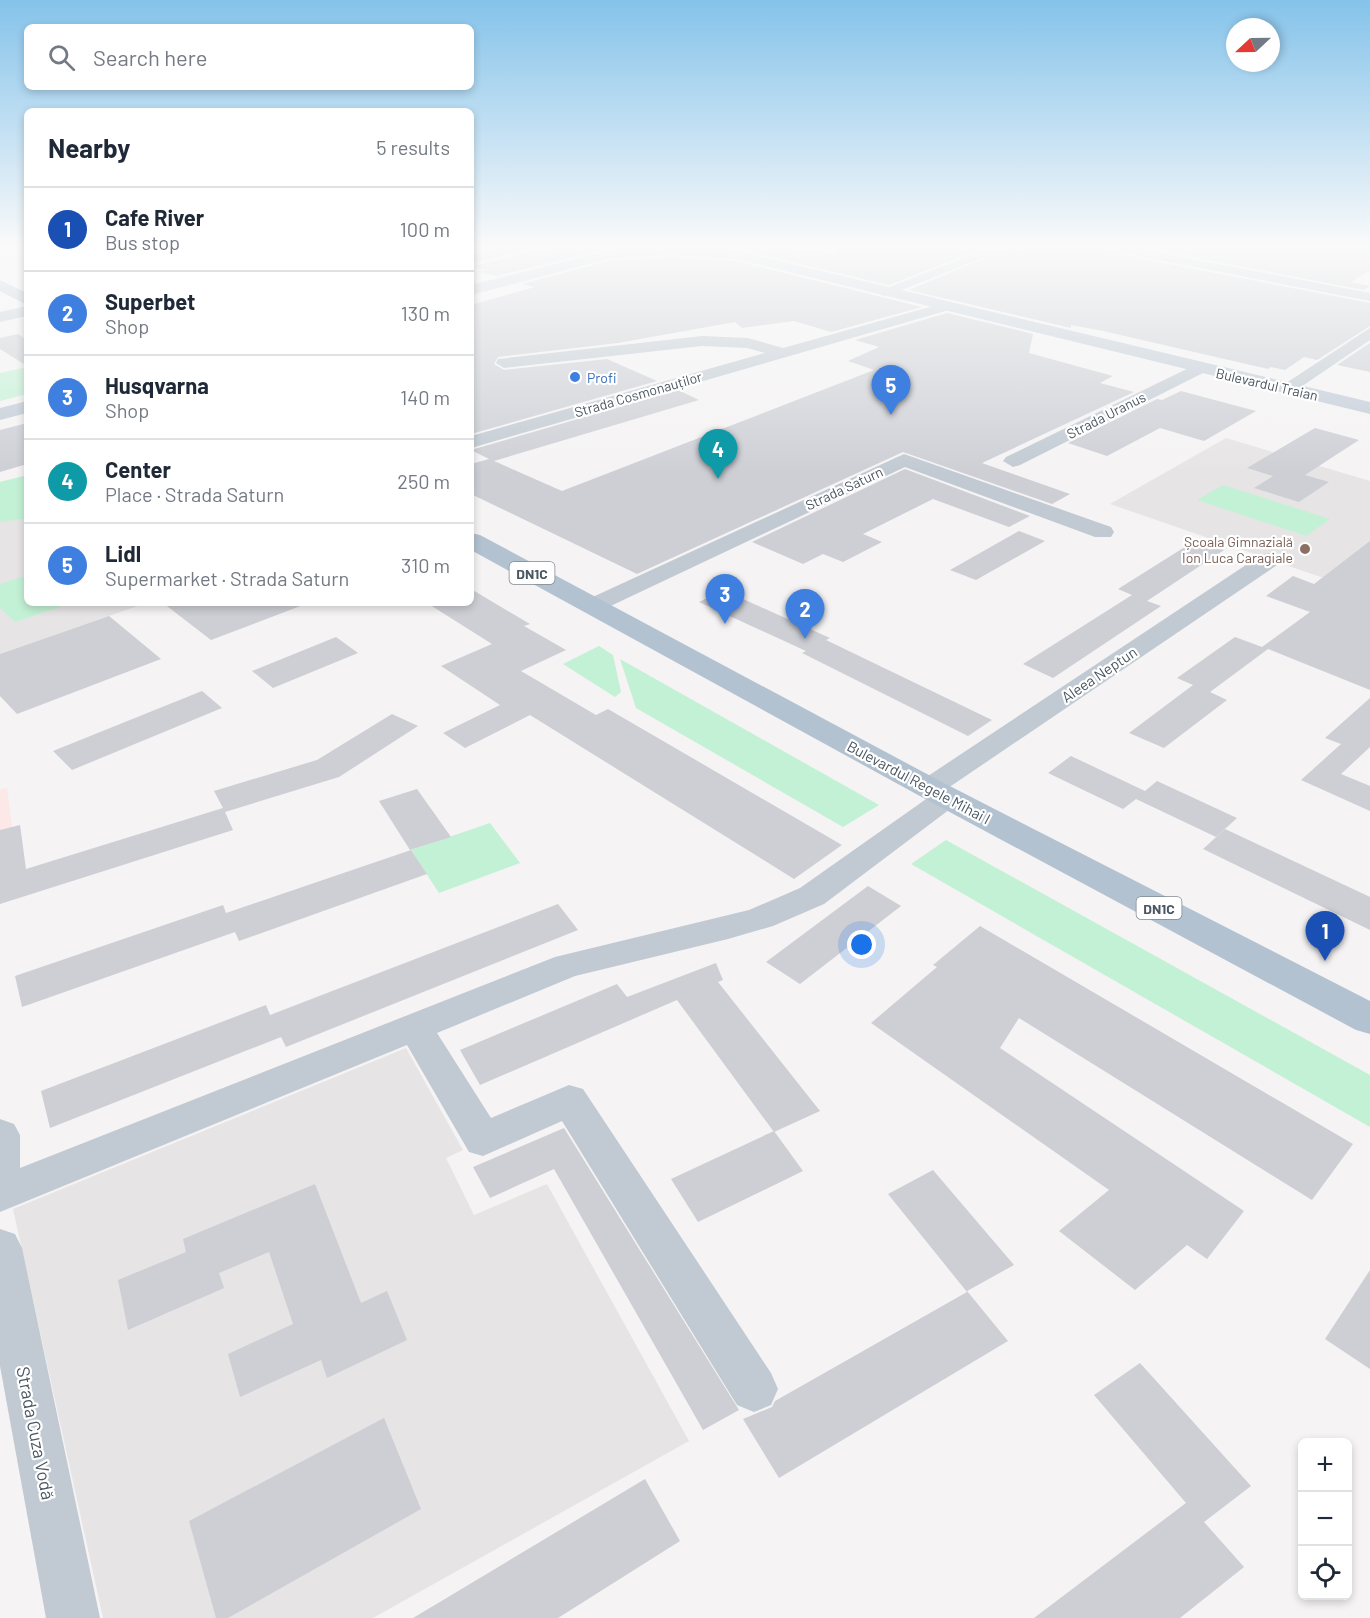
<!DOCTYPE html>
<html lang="en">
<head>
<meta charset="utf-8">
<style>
	body { margin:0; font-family:Barlow,sans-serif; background:#f6f6f7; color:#1f2937 }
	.controls { position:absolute; right:18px; bottom:18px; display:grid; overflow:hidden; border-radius:9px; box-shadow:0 3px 9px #0003 }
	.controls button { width:54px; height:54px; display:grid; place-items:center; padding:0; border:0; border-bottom:2px solid #e0e1e3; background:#fff; color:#1f2937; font:30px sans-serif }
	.compass { position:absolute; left:1226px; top:18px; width:54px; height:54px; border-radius:50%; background:#fff; box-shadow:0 3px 9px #0003; rotate:248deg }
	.you { position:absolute; left:862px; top:945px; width:21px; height:21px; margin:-15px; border:4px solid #fff; border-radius:50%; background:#1a73e8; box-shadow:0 0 0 9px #1a73e833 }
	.badge { display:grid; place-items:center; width:39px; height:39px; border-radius:50%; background:#0f766e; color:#fff; font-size:20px; font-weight:700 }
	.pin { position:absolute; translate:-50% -50px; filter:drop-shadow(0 2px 3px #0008) }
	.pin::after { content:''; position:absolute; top:32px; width:21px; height:18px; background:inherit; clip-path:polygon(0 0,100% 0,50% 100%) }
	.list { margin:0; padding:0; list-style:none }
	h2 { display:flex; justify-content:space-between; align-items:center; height:78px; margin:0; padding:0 24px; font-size:26px }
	h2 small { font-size:20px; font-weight:400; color:#747a83 }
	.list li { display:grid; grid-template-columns:39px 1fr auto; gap:18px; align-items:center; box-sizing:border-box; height:84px; padding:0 24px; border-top:2px solid #e0e1e3 }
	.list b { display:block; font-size:22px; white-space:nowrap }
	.list p { margin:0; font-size:20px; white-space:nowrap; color:#747a83 }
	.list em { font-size:20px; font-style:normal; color:#747a83 }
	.icon { flex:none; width:33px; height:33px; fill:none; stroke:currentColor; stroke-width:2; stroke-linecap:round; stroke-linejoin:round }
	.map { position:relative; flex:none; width:1370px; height:1618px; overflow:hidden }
	.search { position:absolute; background:#fff; box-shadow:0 3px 9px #0003; left:24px; top:24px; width:450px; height:66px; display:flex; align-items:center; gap:15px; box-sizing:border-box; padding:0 21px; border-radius:9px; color:#747a83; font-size:22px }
	.panel { position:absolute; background:#fff; box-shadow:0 3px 9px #0003; left:24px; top:108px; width:450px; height:498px; border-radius:9px }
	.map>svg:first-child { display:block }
	.education { fill:#e6e4e5 }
	.medical { fill:#fce8e6 }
	.green { fill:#c3f1d5 }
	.building { fill:#cdcfd5 }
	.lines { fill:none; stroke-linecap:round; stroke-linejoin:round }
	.street { fill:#c1cad2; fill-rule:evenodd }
	.secondary { fill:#c1cbd6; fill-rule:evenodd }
	.primary { fill:#b3c2d1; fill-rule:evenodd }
	.shop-dot { fill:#3f7fe0; stroke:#fff; stroke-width:2 }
	.education-dot { fill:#8d6e63; stroke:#fff; stroke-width:2 }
	.labels { text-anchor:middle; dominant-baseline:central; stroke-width:4.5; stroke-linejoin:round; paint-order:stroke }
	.far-shop-label { font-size:14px; fill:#366cbe; stroke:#fff; text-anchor:start }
	.far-street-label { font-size:14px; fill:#4a5661; stroke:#fff }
	.far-education-label { font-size:14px; fill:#785e54; stroke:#fff; text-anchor:end }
	.shield { fill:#fff; stroke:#808990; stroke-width:1.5 }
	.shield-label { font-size:14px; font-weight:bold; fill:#4a5661 }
	.street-label { font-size:15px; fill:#4a5661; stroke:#fff }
	.near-street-label { font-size:18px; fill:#4a5661; stroke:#fff }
</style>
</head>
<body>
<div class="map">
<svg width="1370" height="1618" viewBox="0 0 1370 1618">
	<rect width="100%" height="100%" fill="#f5f3f3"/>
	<g class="education">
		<path d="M1226 438 1370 481V594L1110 504Z"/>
		<path d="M27 484V603H146L0 654V492Z"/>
		<path d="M406 1048 463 1150 446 1158 474 1215 547 1184 689 1441 373 1618H103L13 1209Z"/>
	</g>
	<path class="medical" d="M7 788 12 827 0 830V790Z"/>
	<g class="green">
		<path d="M27 367V394L0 401V373Z"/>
		<path d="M27 475V518L0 522V482Z"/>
		<path d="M1223 485 1330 519 1306 536 1197 500Z"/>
		<path d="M25 576 27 603H56L60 607 15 622 0 608V584Z"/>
		<path d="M599 646 613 655 621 692 615 697 563 664Z"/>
		<path d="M620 659 879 805 843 827 636 708Z"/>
		<path d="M490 823 520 863 439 893 411 850Z"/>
		<path d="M946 840 1370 1075V1127L911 864Z"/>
	</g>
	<g class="building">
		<path d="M550 248H612L496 276 479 272 485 270 472 266Z"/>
		<path d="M733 248H789L799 250 806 248 837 256V248H984L889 285Z"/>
		<path d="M1009 248H1108L1117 254 1370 303V326L1317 360 1304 357 1285 370 1271 367 1268 369 1103 331 1071 325V328L909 290Z"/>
		<path d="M1145 248H1370V270L1351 282 1370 286 1364 290Z"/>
		<path d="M672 257 736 261 922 307 831 332 794 321 742 328 735 322 618 343 498 357 494 364 504 370 607 359 657 381 471 434V305L535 287 522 284 612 260Z"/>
		<path d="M947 313 1033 334 1029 353 1113 376 1100 383 1134 392 982 463 1070 494 1052 504 903 452 637 574 471 494V464L489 459 471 450 678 390 699 400 494 461 562 491 874 370 848 361 879 347 855 340Z"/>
		<path d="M18 334 27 340V366L0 349V338Z"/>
		<path d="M1370 343V372L1337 365Z"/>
		<path d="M1181 391 1256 411 1204 441 1160 428 1107 456 1068 443 1157 399 1162 400Z"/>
		<path d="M27 423V464L0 472V430Z"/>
		<path d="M1315 428 1359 440 1305 475 1329 482 1299 502 1254 488 1273 476 1247 468Z"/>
		<path d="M905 469 1030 516 1009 527 933 499 863 534 882 542 843 562 823 554 803 564 752 542Z"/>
		<path d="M1019 531 1045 541 976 580 950 570Z"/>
		<path d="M1196 540 1224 550 1147 601 1161 606 1053 678 1023 664 1132 595 1118 589Z"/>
		<path d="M1370 541V690L1268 649 1210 692 1227 700 1164 748 1129 733 1193 685 1177 678 1235 637 1262 647 1310 612 1266 596 1293 576 1314 584Z"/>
		<path d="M471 589 530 624 524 626 566 650 521 671 596 715 608 709 842 845 794 879 530 715 465 748 443 733 500 705 441 666 492 644 427 603H471Z"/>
		<path d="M723 590 830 638 826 640 992 720 968 736 802 653 806 651 699 602Z"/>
		<path d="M163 603H303V605L211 640Z"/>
		<path d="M109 616 161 659 17 714 0 696V654Z"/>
		<path d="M336 637 358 653 273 688 252 671Z"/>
		<path d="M202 691 222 708 72 770 53 751Z"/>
		<path d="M1370 698V747L1341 774 1370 786V811L1301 780 1341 744 1325 738Z"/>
		<path d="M392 714 418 726 339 777 225 812 233 830 0 904V830L20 825 26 869 223 808 214 791 317 760Z"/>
		<path d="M1071 756 1145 791 1157 781 1237 818 1216 837 1136 799 1123 809 1048 773Z"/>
		<path d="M417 789 451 837 410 850 379 801Z"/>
		<path d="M1225 829 1370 897V930L1203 849Z"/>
		<path d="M411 850 427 874 239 941 235 932 22 1007 15 976 223 905 226 913Z"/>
		<path d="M868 886 901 906 800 984 766 962Z"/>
		<path d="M558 904 578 930 286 1047 281 1037 50 1128 41 1091 266 1005 270 1015Z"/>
		<path d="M980 926 1353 1144 1312 1200 1019 1018 1000 1048 1244 1211 1207 1259 1187 1245 1135 1290 1059 1231 1109 1190 871 1023 937 967 933 965Z"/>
		<path d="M716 963 723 980 718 982 820 1111 774 1132 677 1000 480 1085 460 1050 617 984 627 997Z"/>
		<path d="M564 1128 739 1410 703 1430 554 1169 490 1198 473 1167Z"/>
		<path d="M774 1131 803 1171 698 1222 671 1179Z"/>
		<path d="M933 1170 1014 1265 967 1291 1008 1341 779 1478 743 1419 772 1407 775 1401 967 1292 888 1194Z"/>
		<path d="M315 1184 361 1303 387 1291 407 1340 327 1378 321 1360 240 1397 228 1354 293 1324 269 1252 219 1273 224 1288 128 1330 118 1280 186 1252 183 1239Z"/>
		<path d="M1370 1270V1369L1325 1339Z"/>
		<path d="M1140 1363 1251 1486 1204 1522 1244 1567 1180 1618H1034L1186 1503 1094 1395Z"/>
		<path d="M384 1418 421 1509 228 1618H216L189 1521Z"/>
		<path d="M645 1479 680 1541 558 1618H413Z"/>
	</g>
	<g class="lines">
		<g class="street">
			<path d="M503 248H525L523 251 471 263V255Z"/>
			<path d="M989 248H1007L889 295 884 296 877 292Z"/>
			<path d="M1110 248H1135L1370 293V301L1117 252Z"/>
			<path d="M944 303 949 304 951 307 949 310 471 448V436L765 353 747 348 702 346 504 368 496 363 498 359 702 336 748 338 783 348Z"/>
			<path d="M27 306V316L0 322V312Z"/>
			<path d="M1370 328V340L1292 393 1286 394 1277 389Z"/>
			<path d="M1199 363 1207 368 1205 372 1020 465 1013 467 1003 461 1006 457Z"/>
			<path d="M904 454 1111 527 1114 532 1111 537H1095L905 467 600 611 592 613 584 611 580 606 584 601Z"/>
			<path d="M1269 553 1277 555 1280 560 1277 565 948 788 958 791 963 797 958 803 824 904 773 926 728 939 575 976 437 1033 491 1118 569 1085 583 1089 771 1373 778 1389 771 1405 754 1412 737 1405 562 1121 483 1156 469 1152 407 1045 0 1212V1119L14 1124 20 1135V1168L555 957 749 910 800 888 929 797 919 794 914 788 919 782 1261 555Z"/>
			<path d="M0 1229 15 1234 22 1248 100 1618H46L0 1366Z"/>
		</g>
		<g class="secondary">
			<path d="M620 248H725L1370 402V414L736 259 672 255 612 258 471 295V285Z"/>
			<path d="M27 401V413L0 420V408Z"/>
		</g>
		<g class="primary">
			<path d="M0 280 27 293V305L0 291Z"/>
			<path d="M471 533 480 535 940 781 1370 1001V1034L1356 1030 918 795 471 550Z"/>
		</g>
	</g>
	<linearGradient id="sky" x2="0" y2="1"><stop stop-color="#85c3ea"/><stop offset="0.52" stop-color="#fafafa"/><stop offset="1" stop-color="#fafafa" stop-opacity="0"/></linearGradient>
	<rect width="1370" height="474" fill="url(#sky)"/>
	<circle class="shop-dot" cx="575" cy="377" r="6"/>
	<circle class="education-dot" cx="1305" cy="549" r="6"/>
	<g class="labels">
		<g class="far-shop-label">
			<text x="587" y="377">Profi</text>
		</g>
		<g class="far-street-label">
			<text transform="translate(1267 384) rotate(13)">Bulevardul Traian</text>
			<text transform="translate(638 394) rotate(-16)">Strada Cosmonauților</text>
			<text transform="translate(1106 415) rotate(-27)">Strada Uranus</text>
			<text transform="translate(844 488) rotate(-25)">Strada Saturn</text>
		</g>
		<g class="far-education-label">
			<text x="1293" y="541">Școala Gimnazială<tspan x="1293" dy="16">Ion Luca Caragiale</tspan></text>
		</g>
		<g class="shield">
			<rect x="509.5" y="562" width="45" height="22" rx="4.5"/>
			<rect x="1136.5" y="897" width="45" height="22" rx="4.5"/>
		</g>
		<g class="shield-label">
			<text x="532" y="573">DN1C</text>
			<text x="1159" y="908">DN1C</text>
		</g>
		<g class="street-label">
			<text transform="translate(1099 674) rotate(-34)">Aleea Neptun</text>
			<text transform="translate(919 782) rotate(28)">Bulevardul Regele Mihai I</text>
		</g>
		<g class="near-street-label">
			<text transform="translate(36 1433) rotate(79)">Strada Cuza Vodă</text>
		</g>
	</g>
</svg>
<div class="controls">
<button>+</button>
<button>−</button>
<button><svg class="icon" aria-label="locate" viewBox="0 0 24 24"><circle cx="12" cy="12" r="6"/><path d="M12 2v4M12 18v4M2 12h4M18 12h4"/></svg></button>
</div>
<svg class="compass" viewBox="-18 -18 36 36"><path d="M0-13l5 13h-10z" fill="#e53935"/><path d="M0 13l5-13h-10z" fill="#747a83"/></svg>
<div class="you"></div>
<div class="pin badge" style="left:1325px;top:961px;background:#1a4fb4">1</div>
<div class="pin badge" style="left:805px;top:639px;background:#3f7fe0">2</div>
<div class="pin badge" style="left:725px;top:624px;background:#3f7fe0">3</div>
<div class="pin badge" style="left:718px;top:479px;background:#0f9aa8">4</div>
<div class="pin badge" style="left:891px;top:415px;background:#3f7fe0">5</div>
<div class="search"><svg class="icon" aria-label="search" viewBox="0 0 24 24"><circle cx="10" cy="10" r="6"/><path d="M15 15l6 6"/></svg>Search here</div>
<section class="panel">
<h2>Nearby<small>5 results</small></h2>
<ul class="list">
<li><span class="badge" style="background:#1a4fb4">1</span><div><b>Cafe River</b><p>Bus stop</p></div><em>100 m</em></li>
<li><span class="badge" style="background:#3f7fe0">2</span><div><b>Superbet</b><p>Shop</p></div><em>130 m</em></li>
<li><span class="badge" style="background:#3f7fe0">3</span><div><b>Husqvarna</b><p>Shop</p></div><em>140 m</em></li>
<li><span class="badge" style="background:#0f9aa8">4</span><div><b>Center</b><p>Place · Strada Saturn</p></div><em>250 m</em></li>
<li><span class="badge" style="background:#3f7fe0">5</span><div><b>Lidl</b><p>Supermarket · Strada Saturn</p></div><em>310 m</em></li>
</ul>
</section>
</div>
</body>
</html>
